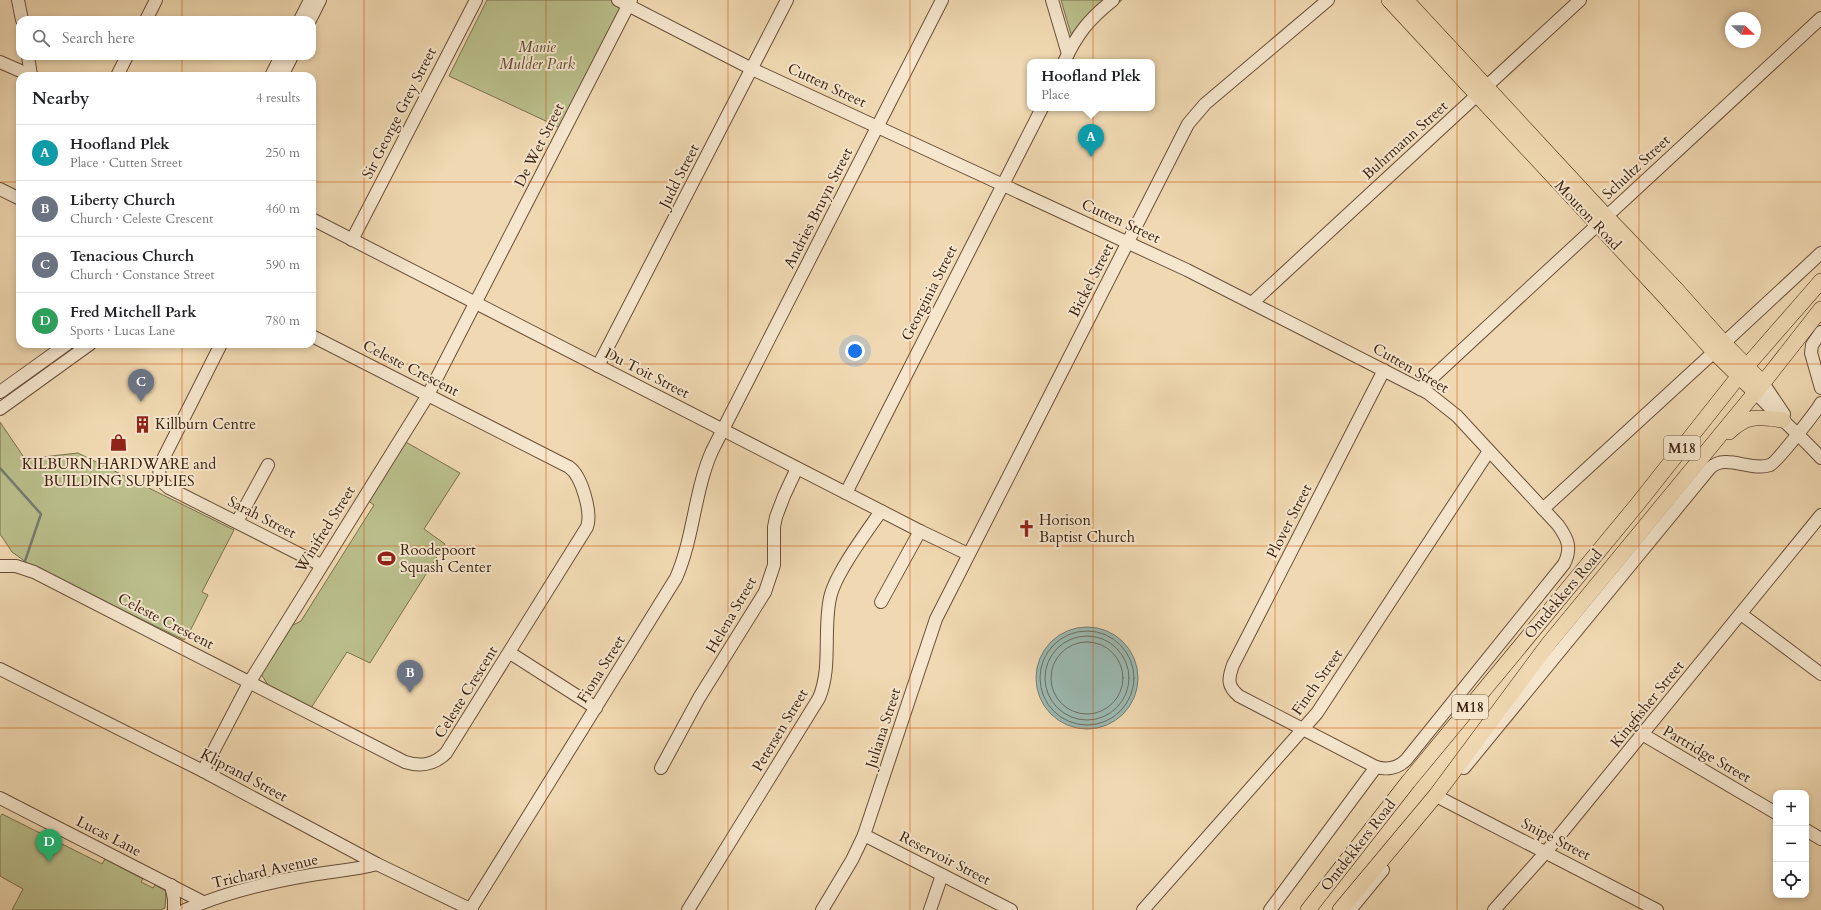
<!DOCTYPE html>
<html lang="en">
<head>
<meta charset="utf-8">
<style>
	body { margin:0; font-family:Cardo,serif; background:#f2f2f2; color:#202124 }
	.controls { position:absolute; right:12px; bottom:12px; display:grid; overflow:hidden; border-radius:8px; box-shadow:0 2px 6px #0003 }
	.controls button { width:36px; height:36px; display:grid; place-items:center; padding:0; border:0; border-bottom:1px solid #e0e0e0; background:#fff; color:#202124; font:20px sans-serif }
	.compass { position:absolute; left:1725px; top:12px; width:36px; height:36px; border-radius:50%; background:#fff; box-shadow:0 2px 6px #0003; rotate:112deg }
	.you { position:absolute; left:855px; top:351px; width:14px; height:14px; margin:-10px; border:3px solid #fff; border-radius:50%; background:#1a73e8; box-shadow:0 0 0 6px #1a73e833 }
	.badge { display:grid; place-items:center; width:26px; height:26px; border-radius:50%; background:#8f2418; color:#fff; font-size:13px; font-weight:700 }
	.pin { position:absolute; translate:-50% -33px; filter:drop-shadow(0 1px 2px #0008) }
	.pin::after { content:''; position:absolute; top:21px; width:14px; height:12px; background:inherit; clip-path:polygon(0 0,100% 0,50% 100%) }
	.popup { position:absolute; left:1027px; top:59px; width:128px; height:52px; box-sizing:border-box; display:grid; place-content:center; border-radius:8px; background:#fff; filter:drop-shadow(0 1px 3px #0005); font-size:13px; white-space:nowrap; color:#757577 }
	.popup b { font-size:15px; color:#202124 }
	.popup::after { content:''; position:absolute; left:50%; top:100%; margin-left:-8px; border:8px solid transparent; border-top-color:#fff }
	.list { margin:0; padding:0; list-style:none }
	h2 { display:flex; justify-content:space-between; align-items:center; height:52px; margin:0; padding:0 16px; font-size:17px }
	h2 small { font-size:13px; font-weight:400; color:#757577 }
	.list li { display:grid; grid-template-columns:26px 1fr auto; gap:12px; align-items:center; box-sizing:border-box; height:56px; padding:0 16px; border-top:1px solid #e0e0e0 }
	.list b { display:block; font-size:15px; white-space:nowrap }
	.list p { margin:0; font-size:13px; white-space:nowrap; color:#757577 }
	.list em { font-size:13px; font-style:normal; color:#757577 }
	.icon { flex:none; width:22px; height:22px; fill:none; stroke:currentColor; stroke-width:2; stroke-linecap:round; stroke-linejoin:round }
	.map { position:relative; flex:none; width:1821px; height:910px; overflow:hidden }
	.search { position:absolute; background:#fff; box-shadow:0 2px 6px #0003; left:16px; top:16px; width:300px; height:44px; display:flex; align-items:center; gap:10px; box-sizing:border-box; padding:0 14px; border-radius:12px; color:#757577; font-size:15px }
	.panel { position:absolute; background:#fff; box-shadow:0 2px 6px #0003; left:16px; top:72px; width:300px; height:276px; border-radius:12px }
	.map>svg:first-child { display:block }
	.green { fill:#babf8c; stroke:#7b704e }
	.water { fill:#9bb9b1; stroke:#757d71 }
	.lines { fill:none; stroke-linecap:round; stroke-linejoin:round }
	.shore { stroke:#6c6e61; stroke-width:1 }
	.stream { stroke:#757d71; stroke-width:2.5 }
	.minor-casing { stroke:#695039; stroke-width:14 }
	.major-casing { stroke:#3c2211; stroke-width:16 }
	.minor { stroke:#f5e6cd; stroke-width:12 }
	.major { stroke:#f0d9b2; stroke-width:15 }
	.grid { fill:none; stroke:#ce510d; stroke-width:1; stroke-opacity:0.55 }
	.labels { text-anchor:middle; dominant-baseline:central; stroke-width:4; stroke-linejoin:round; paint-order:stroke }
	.shield { fill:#f5e6cd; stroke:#745d49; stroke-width:1 }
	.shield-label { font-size:14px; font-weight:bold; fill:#3c2211 }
	.park-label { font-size:15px; font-style:italic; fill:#5c4930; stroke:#f5e6cd }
	.street-label { font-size:15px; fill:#3c2211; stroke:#f5e6cd }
	.poi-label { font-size:15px; fill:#3c2211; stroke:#f5e6cd; text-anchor:start }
</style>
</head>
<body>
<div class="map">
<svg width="1821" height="910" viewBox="0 0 1821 910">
	<rect width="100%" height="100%" fill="#f0d9b2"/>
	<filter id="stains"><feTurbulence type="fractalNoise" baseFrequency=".005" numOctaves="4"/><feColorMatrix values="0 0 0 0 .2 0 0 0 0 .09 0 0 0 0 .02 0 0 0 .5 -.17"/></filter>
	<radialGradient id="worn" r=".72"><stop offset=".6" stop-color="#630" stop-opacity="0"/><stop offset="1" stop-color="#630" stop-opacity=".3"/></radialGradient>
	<g class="green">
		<path d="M487 0H629L563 129 449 76Z"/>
		<path d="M1061 0H1122L1073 41Z"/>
		<path d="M0 422 25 459 78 453 234 530 202 592 208 595 188 635 184 640 30 565 12 552 0 534Z"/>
		<path d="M404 441 460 473 424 529 445 544 370 663 347 652 311 708 268 685 261 674 291 626 301 621 374 505 367 500Z"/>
		<path d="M2 814 102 864 105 859 143 879 141 882 153 888 155 885 166 891 165 908 161 910H12L23 889 0 876V817Z"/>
	</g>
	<circle class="water" cx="1087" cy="678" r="51"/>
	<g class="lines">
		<g class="shore">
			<circle cx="1087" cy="678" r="47"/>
			<circle cx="1087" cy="678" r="42"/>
			<circle cx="1087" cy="678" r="36"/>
		</g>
		<path class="stream" d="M0 468 41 514 25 561"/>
		<defs>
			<g id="minor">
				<path d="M18 0 22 20"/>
				<path d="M618 0 752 69 1187 270 1428 393 1457 416 1558 525C1568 539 1572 548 1564 564L1406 760C1398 768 1387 770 1376 767L1239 696C1227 686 1228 679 1233 665L1384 370"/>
				<path d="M1052 0 1068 54"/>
				<path d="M146 20 156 0"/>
				<path d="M300 20 310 0"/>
				<path d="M310 20 320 0"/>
				<path d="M28 56 31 76"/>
				<path d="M0 62 32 76"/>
				<path d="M1064 62C1077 34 1089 19 1113 0"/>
				<path d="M117 76 127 56"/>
				<path d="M271 76 281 56"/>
				<path d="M282 76 292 56"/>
				<path d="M0 189 20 199"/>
				<path d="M312 219 920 531 968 554"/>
				<path d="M352 240 476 0"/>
				<path d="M1252 303 1580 0"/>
				<path d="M1821 332 1812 345 1811 353 1821 388"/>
				<path d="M1724 343 1821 253"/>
				<path d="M221 344 160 465C158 476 160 481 169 488L321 565"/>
				<path d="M598 366 787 0"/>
				<path d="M1763 383 1784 414"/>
				<path d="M1420 389 1821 18"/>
				<path d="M0 392 67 344"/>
				<path d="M1755 392C1776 415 1800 435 1821 458"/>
				<path d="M0 409 90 344"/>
				<path d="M846 493 1042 108"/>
				<path d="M1543 509 1714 352"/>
				<path d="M237 522 268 465"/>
				<path d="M0 566H16L34 572 405 762C421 767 434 765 446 753L587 527C592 513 582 476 569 467L312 336"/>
				<path d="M881 602 920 531"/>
				<path d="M1741 614 1821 674"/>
				<path d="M510 653 596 708"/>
				<path d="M0 669 203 771 377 864 472 910"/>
				<path d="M1642 734 1776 813"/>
				<path d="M661 768 699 698 765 592 774 565V527L776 517 784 496 797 468"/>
				<path d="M1464 768 1710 468C1726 453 1751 472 1770 465 1776 463 1816 412 1821 403"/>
				<path d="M203 771 249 683 428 395 631 0"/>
				<path d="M0 798 203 902"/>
				<path d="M1440 798 1657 910"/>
				<path d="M1806 830 1821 839"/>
				<path d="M864 835 1011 910"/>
				<path d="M171 885 174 899V910"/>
				<path d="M185 910C224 893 269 882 311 875 334 871 355 870 377 864"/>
				<path d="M470 910 676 578C694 537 694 492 712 451L942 0"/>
				<path d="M688 910 819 698C832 667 823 631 830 598 835 574 866 533 881 511"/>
				<path d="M822 910 852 860 864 835 936 619 1188 124 1205 104 1328 0"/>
				<path d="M930 910 942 875"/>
				<path d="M1143 910 1317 713 1489 451"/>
				<path d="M1270 910 1376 767"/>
				<path d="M1350 910 1383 870"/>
				<path d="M1494 910 1546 852 1821 515"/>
			</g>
			<g id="major">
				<path d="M1389 0 1665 297 1714 352 1755 392"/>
				<path d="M1406 0 1606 216 1676 289 1724 343 1763 383"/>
				<path d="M1729 432C1747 414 1760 417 1783 420"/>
				<path d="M1308 910 1408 782 1636 506 1746 367 1821 281"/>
				<path d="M1340 910 1436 795 1549 643 1763 383 1821 309"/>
			</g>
		</defs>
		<use href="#minor" class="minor-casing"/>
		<use href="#major" class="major-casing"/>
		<use href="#minor" class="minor"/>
		<use href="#major" class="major"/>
	</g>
	<path class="grid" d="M182 0V20M364 0V910M546 0V910M728 0V910M910 0V910M1093 0V910M1275 0V910M1457 0V910M1639 0V910M182 56V76M0 182H20M312 182H1821M182 344V910M0 364H1821M0 546H1821M0 728H1821"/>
	<defs>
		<symbol id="building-bare" viewBox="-9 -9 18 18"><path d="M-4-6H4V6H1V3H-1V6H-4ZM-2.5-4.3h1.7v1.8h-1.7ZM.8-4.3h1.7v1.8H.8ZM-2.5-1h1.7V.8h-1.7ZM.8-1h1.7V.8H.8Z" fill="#8f2418" stroke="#f5e6cd" stroke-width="2.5" paint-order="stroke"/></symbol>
		<symbol id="shop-bare" viewBox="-9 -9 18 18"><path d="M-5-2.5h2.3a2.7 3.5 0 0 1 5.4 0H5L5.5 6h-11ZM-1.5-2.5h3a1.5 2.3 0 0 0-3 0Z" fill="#8f2418" stroke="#f5e6cd" stroke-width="2.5" paint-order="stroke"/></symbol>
		<symbol id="church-bare" viewBox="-9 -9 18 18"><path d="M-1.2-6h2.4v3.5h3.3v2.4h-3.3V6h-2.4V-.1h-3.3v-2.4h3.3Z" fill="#8f2418" stroke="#f5e6cd" stroke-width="2.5" paint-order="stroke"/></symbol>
		<symbol id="stadium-bare" viewBox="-9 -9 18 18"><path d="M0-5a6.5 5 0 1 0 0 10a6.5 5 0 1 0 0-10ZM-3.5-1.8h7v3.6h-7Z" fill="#8f2418" stroke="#f5e6cd" stroke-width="2.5" paint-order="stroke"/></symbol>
	</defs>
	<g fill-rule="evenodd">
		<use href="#building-bare" x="130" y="412" width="25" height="25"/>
		<use href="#shop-bare" x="106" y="430" width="25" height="25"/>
		<use href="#church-bare" x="1014" y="516" width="25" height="25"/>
		<use href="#stadium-bare" x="374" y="546" width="25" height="25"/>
	</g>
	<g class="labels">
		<g class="shield">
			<rect x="1664" y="436" width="36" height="24" rx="3"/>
			<rect x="1452" y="695" width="36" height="24" rx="3"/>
		</g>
		<g class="shield-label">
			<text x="1682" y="448">M18</text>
			<text x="1470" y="707">M18</text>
		</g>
		<g class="park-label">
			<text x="537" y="47">Manie<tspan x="537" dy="17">Mulder Park</tspan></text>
		</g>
		<g class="street-label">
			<text transform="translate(827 85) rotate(25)">Cutten Street</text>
			<text transform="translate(399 113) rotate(-63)">Sir George Grey Street</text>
			<text transform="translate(1405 140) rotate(-42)">Buhrmann Street</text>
			<text transform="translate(539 145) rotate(-63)">De Wet Street</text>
			<text transform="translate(1636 167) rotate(-43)">Schultz Street</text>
			<text transform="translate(679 176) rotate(-63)">Judd Street</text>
			<text transform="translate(818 208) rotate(-63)">Andries Bruyn Street</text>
			<text transform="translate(1588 215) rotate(47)">Mouton Road</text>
			<text transform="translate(1121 221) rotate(25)">Cutten Street</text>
			<text transform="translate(1091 280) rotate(-63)">Bickel Street</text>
			<text transform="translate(929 293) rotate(-63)">Georginia Street</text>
			<text transform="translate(411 368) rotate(27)">Celeste Crescent</text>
			<text transform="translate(1411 368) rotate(30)">Cutten Street</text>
			<text transform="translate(647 373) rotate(27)">Du Toit Street</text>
			<text transform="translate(262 517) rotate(27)">Sarah Street</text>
			<text transform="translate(1289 521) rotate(-63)">Plover Street</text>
			<text transform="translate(325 529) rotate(-58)">Winifred Street</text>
			<text transform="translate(1563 594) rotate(-50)">Ontdekkers Road</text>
			<text transform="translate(731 615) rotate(-60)">Helena Street</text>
			<text transform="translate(166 621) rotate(27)">Celeste Crescent</text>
			<text transform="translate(601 669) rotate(-58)">Fiona Street</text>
			<text transform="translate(1317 682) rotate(-55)">Finch Street</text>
			<text transform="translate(466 692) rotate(-58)">Celeste Crescent</text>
			<text transform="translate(1647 704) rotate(-51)">Kingfisher Street</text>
			<text transform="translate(883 728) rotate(-72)">Juliana Street</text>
			<text transform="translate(780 730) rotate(-59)">Petersen Street</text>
			<text transform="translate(1707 754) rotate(30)">Partridge Street</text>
			<text transform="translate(244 775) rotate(28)">Kliprand Street</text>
			<text transform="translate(109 836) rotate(27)">Lucas Lane</text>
			<text transform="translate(1556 839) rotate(27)">Snipe Street</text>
			<text transform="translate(1358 845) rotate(-52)">Ontdekkers Road</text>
			<text transform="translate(945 858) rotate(27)">Reservoir Street</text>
			<text transform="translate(265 871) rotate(-13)">Trichard Avenue</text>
		</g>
		<g class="poi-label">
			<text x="155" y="424">Killburn Centre</text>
			<text x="119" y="464" text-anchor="middle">KILBURN HARDWARE and<tspan x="119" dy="17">BUILDING SUPPLIES</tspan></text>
			<text x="1039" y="520">Horison<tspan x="1039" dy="17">Baptist Church</tspan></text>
			<text x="400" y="550">Roodepoort<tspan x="400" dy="17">Squash Center</tspan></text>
		</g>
	</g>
	<rect width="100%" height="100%" filter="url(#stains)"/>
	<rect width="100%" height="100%" fill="url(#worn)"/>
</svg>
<div class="controls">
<button>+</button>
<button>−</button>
<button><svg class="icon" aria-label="locate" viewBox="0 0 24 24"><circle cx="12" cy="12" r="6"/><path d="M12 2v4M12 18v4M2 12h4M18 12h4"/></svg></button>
</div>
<svg class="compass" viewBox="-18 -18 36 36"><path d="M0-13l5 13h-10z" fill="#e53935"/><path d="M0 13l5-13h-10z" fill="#757577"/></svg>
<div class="you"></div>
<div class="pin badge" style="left:1091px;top:157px;background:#0f9aa8">A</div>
<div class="popup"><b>Hoofland Plek</b>Place</div>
<div class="pin badge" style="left:410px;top:693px;background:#6b7280">B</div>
<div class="pin badge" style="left:141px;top:402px;background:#6b7280">C</div>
<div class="pin badge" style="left:49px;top:862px;background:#2e9e5b">D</div>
<div class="search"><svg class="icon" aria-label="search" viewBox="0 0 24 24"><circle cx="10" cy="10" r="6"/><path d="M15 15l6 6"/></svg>Search here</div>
<section class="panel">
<h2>Nearby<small>4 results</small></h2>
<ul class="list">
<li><span class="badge" style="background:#0f9aa8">A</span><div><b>Hoofland Plek</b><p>Place · Cutten Street</p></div><em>250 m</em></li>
<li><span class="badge" style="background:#6b7280">B</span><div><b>Liberty Church</b><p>Church · Celeste Crescent</p></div><em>460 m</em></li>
<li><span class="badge" style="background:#6b7280">C</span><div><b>Tenacious Church</b><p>Church · Constance Street</p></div><em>590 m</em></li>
<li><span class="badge" style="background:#2e9e5b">D</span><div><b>Fred Mitchell Park</b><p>Sports · Lucas Lane</p></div><em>780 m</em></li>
</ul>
</section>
</div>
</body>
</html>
